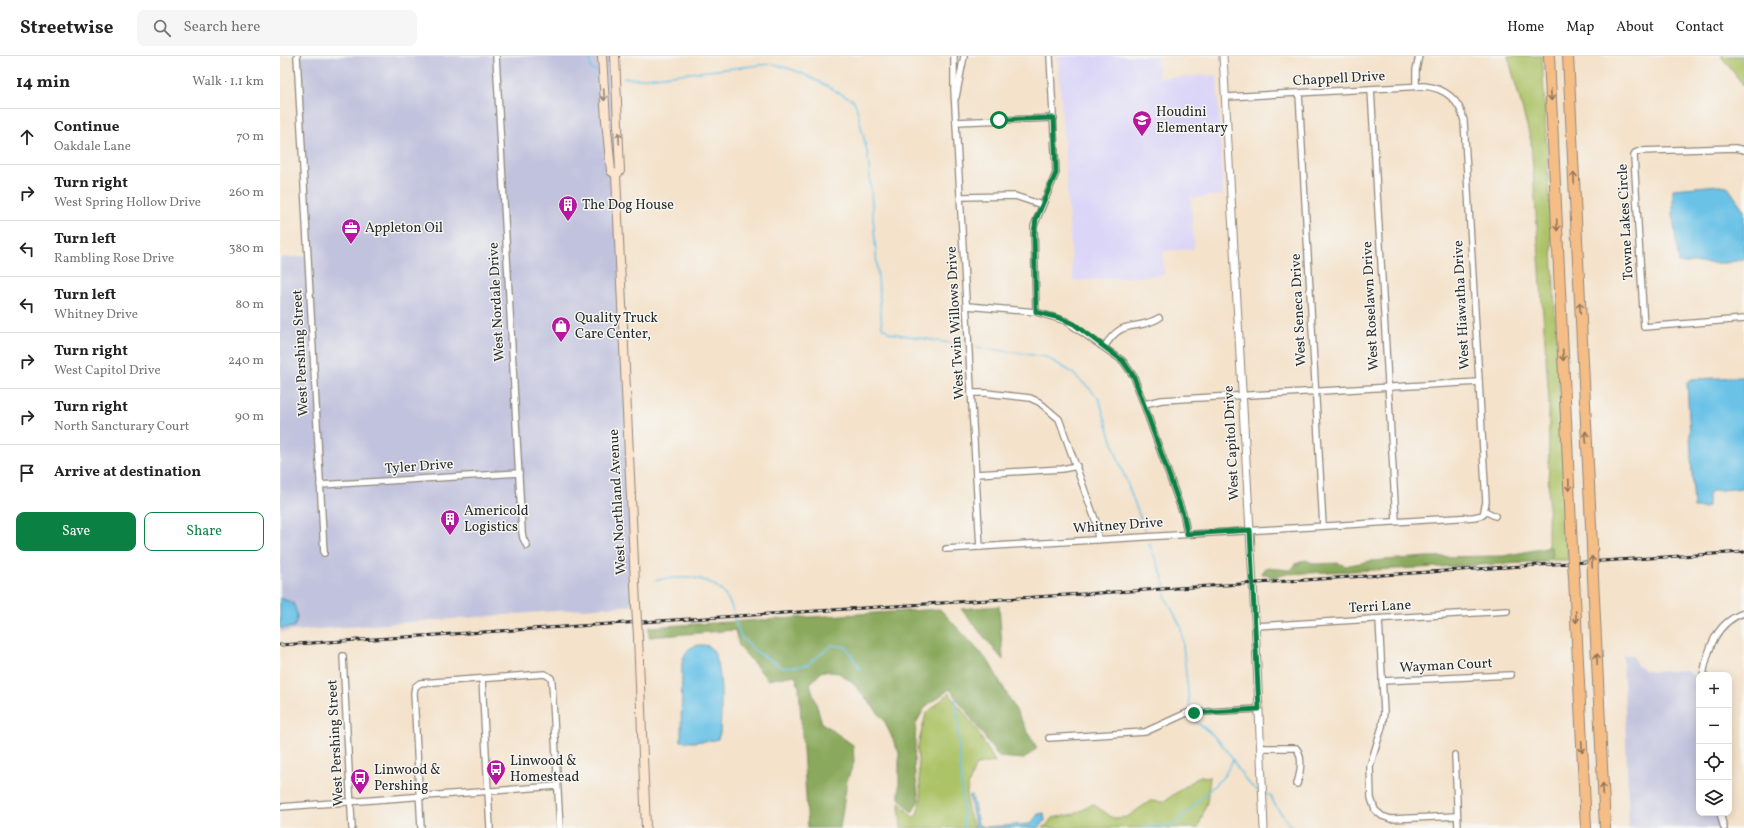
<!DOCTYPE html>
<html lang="en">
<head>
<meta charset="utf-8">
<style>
	body { margin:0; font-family:Vollkorn,serif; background:#f6f6f6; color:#222 }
	.controls { position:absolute; right:12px; bottom:12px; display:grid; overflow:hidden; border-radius:8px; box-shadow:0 2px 10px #0003 }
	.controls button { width:36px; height:36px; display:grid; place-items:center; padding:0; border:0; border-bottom:1px solid #e0e0e0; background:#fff; color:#222; font:20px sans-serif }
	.stop { position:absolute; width:12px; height:12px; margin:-9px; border:3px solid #0b8043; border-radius:50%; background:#fff }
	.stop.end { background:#0b8043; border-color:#fff; box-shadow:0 1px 4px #0008 }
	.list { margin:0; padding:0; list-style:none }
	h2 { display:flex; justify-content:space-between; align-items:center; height:52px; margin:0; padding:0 16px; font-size:17px }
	h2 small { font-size:13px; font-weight:400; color:#767676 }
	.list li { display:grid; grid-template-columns:26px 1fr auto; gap:12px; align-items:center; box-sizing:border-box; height:56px; padding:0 16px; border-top:1px solid #e0e0e0 }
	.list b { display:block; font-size:15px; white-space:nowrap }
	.list p { margin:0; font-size:13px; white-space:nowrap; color:#767676 }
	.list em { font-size:13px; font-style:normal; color:#767676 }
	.actions { display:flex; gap:8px; padding:12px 16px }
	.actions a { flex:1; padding:9px 0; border:1px solid #0b8043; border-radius:8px; text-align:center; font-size:14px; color:#0b8043 }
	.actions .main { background:#0b8043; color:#fff }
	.icon { flex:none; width:22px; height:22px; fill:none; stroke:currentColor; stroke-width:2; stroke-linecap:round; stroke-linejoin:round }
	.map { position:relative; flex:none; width:1464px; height:772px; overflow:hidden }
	header { display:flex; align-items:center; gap:24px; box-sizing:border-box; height:56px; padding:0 20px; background:#fff; border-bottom:1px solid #e0e0e0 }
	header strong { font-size:19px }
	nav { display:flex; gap:22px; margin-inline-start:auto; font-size:14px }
	.search { width:280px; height:36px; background:#f6f6f6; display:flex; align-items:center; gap:10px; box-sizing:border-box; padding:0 14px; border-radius:8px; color:#767676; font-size:15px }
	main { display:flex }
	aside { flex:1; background:#fff }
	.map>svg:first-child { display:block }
	.built { fill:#dbd6f7 }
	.industrial { fill:#c1c2dd }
	.green { fill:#adc368; stroke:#6c774a }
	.forest { fill:#8aa95c; stroke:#5a6a44 }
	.water { fill:#6ac2e7; stroke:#4a7689 }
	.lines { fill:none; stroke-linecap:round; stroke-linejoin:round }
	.stream { stroke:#6ac2e7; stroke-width:1.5 }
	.minor-casing { stroke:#90867a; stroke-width:8 }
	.tertiary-casing { stroke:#90867a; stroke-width:9 }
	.secondary-casing { stroke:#90867a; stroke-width:10 }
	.motorway-casing { stroke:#90867a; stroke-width:12 }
	.minor { stroke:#fff; stroke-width:5.5 }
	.tertiary { stroke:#fff; stroke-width:7 }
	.secondary { stroke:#fbe5cf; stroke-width:8 }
	.motorway { stroke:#f6be87; stroke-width:10 }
	.rail-casing { stroke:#2b2b2b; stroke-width:3 }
	.rail { stroke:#f6f6f2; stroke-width:1.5; stroke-dasharray:4.5; stroke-linecap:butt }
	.secondary-bridge-casing { stroke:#90867a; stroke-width:10; stroke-linecap:butt }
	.motorway-bridge-casing { stroke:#90867a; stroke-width:12; stroke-linecap:butt }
	.secondary-bridge { stroke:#fbe5cf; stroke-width:8 }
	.motorway-bridge { stroke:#f6be87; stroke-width:10 }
	.oneway { stroke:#93887d }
	.oneway2 { stroke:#907459 }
	.route { stroke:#0b8043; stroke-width:5 }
	.labels { text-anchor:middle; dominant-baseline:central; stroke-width:3; stroke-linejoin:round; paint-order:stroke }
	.street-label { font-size:14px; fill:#2b2b2b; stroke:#f6f6f2 }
	.poi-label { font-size:14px; fill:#2b2b2b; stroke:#f6f6f2; text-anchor:start }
</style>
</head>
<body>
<header>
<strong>Streetwise</strong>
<div class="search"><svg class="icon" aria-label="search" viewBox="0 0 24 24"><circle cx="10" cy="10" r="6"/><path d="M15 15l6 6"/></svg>Search here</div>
<nav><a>Home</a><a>Map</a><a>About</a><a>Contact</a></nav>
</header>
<main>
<aside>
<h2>14 min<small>Walk · 1.1 km</small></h2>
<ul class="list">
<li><svg class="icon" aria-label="ahead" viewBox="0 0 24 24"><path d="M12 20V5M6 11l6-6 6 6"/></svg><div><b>Continue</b><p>Oakdale Lane</p></div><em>70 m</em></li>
<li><svg class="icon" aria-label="right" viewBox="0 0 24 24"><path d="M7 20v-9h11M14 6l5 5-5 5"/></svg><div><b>Turn right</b><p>West Spring Hollow Drive</p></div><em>260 m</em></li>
<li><svg class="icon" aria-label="left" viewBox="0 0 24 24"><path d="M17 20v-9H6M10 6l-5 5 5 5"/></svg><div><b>Turn left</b><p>Rambling Rose Drive</p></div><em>380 m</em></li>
<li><svg class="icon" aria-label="left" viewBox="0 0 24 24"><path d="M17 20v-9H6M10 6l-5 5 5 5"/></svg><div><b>Turn left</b><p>Whitney Drive</p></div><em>80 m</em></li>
<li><svg class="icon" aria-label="right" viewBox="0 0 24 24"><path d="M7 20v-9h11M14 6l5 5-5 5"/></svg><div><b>Turn right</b><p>West Capitol Drive</p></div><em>240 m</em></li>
<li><svg class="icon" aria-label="right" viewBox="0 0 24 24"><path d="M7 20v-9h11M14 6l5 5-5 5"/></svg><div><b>Turn right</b><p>North Sancturary Court</p></div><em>90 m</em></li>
<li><svg class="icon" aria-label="arrive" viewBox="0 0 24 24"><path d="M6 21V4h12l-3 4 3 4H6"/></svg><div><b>Arrive at destination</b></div></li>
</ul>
<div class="actions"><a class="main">Save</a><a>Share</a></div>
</aside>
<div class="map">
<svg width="1464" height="772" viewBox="0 0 1464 772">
	<rect width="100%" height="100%" fill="#f6f6f2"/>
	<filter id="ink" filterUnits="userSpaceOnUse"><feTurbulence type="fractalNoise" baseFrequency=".025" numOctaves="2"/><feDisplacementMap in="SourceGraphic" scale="8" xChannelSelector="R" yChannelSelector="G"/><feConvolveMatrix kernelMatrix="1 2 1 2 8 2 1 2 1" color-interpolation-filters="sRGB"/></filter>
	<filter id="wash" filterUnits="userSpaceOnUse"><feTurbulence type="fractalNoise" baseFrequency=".012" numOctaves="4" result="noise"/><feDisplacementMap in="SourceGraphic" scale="16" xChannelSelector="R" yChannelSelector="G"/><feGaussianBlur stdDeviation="0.9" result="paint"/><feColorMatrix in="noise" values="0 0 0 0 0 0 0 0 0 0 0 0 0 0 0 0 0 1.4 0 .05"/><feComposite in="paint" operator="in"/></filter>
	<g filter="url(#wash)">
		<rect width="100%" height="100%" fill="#f4e2ca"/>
		<path class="built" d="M778 0H877L879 22 937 19 943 139 911 142 914 193 883 195 884 219 793 225Z"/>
		<g class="industrial">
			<path d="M17 0H331L335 12 336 120 356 549 0 576V202L27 200Z"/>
			<path d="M1343 599H1352L1357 609 1364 614 1372 616 1406 614 1419 624V757H1437L1440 772H1349Z"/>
		</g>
		<g class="green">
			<path d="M1228 0H1262L1288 501 1287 504H1271L1268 497 1269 344 1251 85Z"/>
			<path d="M1441 0H1464V30Z"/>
			<path d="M669 637 696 673 715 706 696 709C685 734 683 747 695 772H621L619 746 633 762 637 759 641 742 637 693 646 658Z"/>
			<path d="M920 720 930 721 927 746 918 772H762L766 770 772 762 795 758 813 748 833 762 847 761 870 745 883 746Z"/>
		</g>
		<g class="forest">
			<path d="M1271 491 1273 499 1267 506 1005 518 994 522 986 518H981L986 512 1011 514 1016 508 1025 504 1036 508 1059 507 1065 510 1090 505 1146 501 1223 500Z"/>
			<path d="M719 550 723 604 681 553Z"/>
			<path d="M660 553 709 606 757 692 744 703 719 701 670 633 646 650 636 667 634 710 639 744 632 757 619 742V697L604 664 574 628 559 617 542 615 530 628 542 667 573 689 574 706 567 725 560 772H528L519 631 515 619 488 624 459 590 455 574 369 581V571Z"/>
		</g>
		<g class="water">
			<path d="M1439 129 1447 130 1464 154V203L1446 207H1399L1393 159V133Z"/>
			<path d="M1464 321V432L1431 435 1428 439V450L1424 452H1414L1407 326 1412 323Z"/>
			<path d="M0 542 13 547C17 556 19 562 14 571L0 572Z"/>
			<path d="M419 589C422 589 426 589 428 590 445 599 441 660 440 677L438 683 435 684 413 686 401 685 402 607C405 596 408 591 419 589Z"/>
			<path d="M692 739 698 768 704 771 751 768 758 758 764 757 765 765 758 772H696L689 740Z"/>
		</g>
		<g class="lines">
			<g class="stream">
				<path d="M309 0 311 13 316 15"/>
				<path d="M1461 0 1464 5"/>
				<path d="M344 22 357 23 490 8C520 12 546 31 573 44L576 49 588 100 602 271 610 277 682 289"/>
				<path d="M696 291 766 301 790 315 809 332 819 343 838 403 865 474"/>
				<path d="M869 487 884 524 885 540 901 571 910 655"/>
				<path d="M376 524C411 519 441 518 454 557"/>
				<path d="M454 563 461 581 475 595 504 612 527 609 552 589 566 591 580 613"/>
				<path d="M676 643 684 772"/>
				<path d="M911 659 913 664C926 672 938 683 947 695 957 708 965 730 981 736"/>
				<path d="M984 737 991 740 995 749 1012 772"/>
				<path d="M862 772 895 768 944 720 953 704"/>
			</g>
		</g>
	</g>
	<g filter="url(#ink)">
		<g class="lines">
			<defs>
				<g id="minor">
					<path d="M17 0 44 497"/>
					<path d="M216 0 242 476 243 482 247 490"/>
					<path d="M674 0V33L700 491"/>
					<path d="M1136 30V14L1139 0"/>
					<path d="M1091 33 1116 465"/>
					<path d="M1019 37 1043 470"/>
					<path d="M676 41 684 0"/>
					<path d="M676 66 774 62"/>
					<path d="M1464 94 1455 92 1360 95 1355 97 1354 100 1364 271 1464 263"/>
					<path d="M681 141 735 140 762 149"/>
					<path d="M687 250 756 256 786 265 843 305 854 321 904 461 907 478"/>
					<path d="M756 256 754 170 776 117 770 0"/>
					<path d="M825 290C843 261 855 276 879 262"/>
					<path d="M691 337H706L750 342 759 346 779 363 816 466 818 484"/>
					<path d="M864 348 882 344 1199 326"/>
					<path d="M696 418 782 413 797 410"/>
					<path d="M40 429 239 417"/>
					<path d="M1205 455 1215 460"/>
					<path d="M666 493 1194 461 1203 459 1206 446 1184 65C1180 44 1165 32 1144 30L946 41"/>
					<path d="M1099 563 1104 657 1102 671 1090 710 1091 742 1095 754 1102 760 1111 763 1177 760"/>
					<path d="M975 570 1227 555"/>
					<path d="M63 600 72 772"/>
					<path d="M1423 619C1428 593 1436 566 1464 557"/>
					<path d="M202 623 210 772"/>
					<path d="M1102 625 1231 619"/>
					<path d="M769 682 865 676 907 657 979 653"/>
					<path d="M981 692H1016C1024 701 1020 718 1017 728"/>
					<path d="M1175 699 1178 772"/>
					<path d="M0 751 277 730"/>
					<path d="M1440 757 1444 772"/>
					<path d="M141 772 134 637 135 631 140 627 265 618 271 622 272 627 280 772"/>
				</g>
				<path id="tertiary" d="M943 0 975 563 984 772"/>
				<g id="secondary">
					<path d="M322 0 326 64 331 115 336 119 337 141 356 549"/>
					<path d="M335 0 340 115 336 119"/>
					<path d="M358 581 366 772"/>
				</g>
				<g id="motorway">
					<path d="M1269 0 1292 492"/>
					<path d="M1288 0 1312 490"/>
					<path d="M1313 521 1325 772"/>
					<path d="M1294 522 1306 772"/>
				</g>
			</defs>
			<use href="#minor" class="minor-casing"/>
			<use href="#tertiary" class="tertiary-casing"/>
			<use href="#secondary" class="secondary-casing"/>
			<use href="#motorway" class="motorway-casing"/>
			<use href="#minor" class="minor"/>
			<use href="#tertiary" class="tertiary"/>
			<use href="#secondary" class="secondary"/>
			<use href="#motorway" class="motorway"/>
			<defs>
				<path id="rail" d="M0 589 1464 496"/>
			</defs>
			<use href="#rail" class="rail-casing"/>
			<use href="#rail" class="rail"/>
			<defs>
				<path id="secondary-bridge" d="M356 549 358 581"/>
				<g id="motorway-bridge">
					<path d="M1312 490 1313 521"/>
					<path d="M1292 492 1294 522"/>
				</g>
			</defs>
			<use href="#secondary-bridge" class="secondary-bridge-casing"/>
			<use href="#motorway-bridge" class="motorway-bridge-casing"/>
			<use href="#secondary-bridge" class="secondary-bridge"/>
			<use href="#motorway-bridge" class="motorway-bridge"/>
		</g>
		<defs><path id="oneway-shaft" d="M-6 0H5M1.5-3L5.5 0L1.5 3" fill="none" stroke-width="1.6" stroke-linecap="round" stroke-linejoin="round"/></defs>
		<g class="oneway">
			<use href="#oneway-shaft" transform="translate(324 39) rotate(87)"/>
			<use href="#oneway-shaft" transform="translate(339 82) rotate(-92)"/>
		</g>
		<g class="oneway2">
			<use href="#oneway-shaft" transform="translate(1271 39) rotate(87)"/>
			<use href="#oneway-shaft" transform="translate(1294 122) rotate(-93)"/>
			<use href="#oneway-shaft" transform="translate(1277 169) rotate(87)"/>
			<use href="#oneway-shaft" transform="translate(1300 252) rotate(-93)"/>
			<use href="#oneway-shaft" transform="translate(1283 299) rotate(87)"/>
			<use href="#oneway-shaft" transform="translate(1306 381) rotate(-93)"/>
			<use href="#oneway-shaft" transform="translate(1289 429) rotate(87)"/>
			<use href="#oneway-shaft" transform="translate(1312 506) rotate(-93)"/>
			<use href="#oneway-shaft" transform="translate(1296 561) rotate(87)"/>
			<use href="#oneway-shaft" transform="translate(1317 603) rotate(-93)"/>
			<use href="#oneway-shaft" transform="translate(1302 691) rotate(87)"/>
			<use href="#oneway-shaft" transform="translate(1323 733) rotate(-93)"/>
		</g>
	</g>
	<g class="lines" filter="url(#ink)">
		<path class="route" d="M719 64 774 62 776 117 756 163 754 177 756 256 780 262 794 268 843 305 854 321 904 461 907 478 970 474 979 653 914 657"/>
	</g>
	<defs>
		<symbol id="school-pin" viewBox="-11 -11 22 30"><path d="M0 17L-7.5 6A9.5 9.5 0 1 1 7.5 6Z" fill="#b5179e" stroke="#f6f6f2"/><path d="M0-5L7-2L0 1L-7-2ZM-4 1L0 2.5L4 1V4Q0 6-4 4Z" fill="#fff"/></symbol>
		<symbol id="building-pin" viewBox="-11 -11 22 30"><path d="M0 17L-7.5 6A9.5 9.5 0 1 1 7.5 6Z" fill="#b5179e" stroke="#f6f6f2"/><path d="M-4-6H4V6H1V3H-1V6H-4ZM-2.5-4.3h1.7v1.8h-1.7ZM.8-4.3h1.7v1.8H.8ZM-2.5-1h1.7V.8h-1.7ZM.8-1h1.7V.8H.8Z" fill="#fff"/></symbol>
		<symbol id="office-pin" viewBox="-11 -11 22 30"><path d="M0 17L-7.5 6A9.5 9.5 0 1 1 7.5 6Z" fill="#b5179e" stroke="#f6f6f2"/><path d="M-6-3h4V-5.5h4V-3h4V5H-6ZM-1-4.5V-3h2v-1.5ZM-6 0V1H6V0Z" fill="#fff"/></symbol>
		<symbol id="shop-pin" viewBox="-11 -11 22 30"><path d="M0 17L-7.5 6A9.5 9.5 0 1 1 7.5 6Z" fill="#b5179e" stroke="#f6f6f2"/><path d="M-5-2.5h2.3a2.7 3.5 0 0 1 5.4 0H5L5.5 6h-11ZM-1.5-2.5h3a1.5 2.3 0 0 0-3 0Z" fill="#fff"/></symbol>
		<symbol id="bus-pin" viewBox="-11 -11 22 30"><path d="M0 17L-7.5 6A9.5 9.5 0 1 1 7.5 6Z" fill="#b5179e" stroke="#f6f6f2"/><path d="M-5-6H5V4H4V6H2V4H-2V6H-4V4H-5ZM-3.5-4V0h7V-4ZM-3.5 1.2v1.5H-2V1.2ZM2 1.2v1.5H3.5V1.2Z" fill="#fff"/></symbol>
	</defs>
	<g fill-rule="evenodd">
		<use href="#school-pin" x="851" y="53" width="22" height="30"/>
		<use href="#building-pin" x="277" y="138" width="22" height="30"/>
		<use href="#office-pin" x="60" y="161" width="22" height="30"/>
		<use href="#shop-pin" x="270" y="259" width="22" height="30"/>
		<use href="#building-pin" x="159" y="452" width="22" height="30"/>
		<use href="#bus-pin" x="205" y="702" width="22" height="30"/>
		<use href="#bus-pin" x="69" y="711" width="22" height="30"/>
	</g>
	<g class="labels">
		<g class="street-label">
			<text transform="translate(1059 23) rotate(-3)">Chappell Drive</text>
			<text transform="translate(1346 166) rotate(-93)">Towne Lakes Circle</text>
			<text transform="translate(217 246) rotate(-93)">West Nordale Drive</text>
			<text transform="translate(1182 249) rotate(-93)">West Hiawatha Drive</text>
			<text transform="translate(1091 250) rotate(-93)">West Roselawn Drive</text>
			<text transform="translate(1019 254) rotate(-93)">West Seneca Drive</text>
			<text transform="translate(676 267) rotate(-93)">West Twin Willows Drive</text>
			<text transform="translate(21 297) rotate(-93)">West Pershing Street</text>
			<text transform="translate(952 387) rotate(-93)">West Capitol Drive</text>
			<text transform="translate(139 411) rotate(-4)">Tyler Drive</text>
			<text transform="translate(338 446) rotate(-93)">West Northland Avenue</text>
			<text transform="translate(838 470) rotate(-4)">Whitney Drive</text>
			<text transform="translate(1100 551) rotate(-3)">Terri Lane</text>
			<text transform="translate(1166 610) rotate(-3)">Wayman Court</text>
			<text transform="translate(56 687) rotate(-93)">West Pershing Street</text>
		</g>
		<g class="poi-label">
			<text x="876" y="56">Houdini<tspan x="876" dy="16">Elementary</tspan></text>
			<text x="302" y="149">The Dog House</text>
			<text x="85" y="172">Appleton Oil</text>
			<text x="295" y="262">Quality Truck<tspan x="295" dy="16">Care Center,</tspan></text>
			<text x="184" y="455">Americold<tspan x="184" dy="16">Logistics</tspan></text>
			<text x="230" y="705">Linwood &amp;<tspan x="230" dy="16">Homestead</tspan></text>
			<text x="94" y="714">Linwood &amp;<tspan x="94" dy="16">Pershing</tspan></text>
		</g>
	</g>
</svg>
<div class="controls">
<button>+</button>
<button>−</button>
<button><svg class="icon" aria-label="locate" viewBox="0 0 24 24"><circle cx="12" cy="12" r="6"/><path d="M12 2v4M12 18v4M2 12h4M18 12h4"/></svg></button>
<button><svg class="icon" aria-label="layers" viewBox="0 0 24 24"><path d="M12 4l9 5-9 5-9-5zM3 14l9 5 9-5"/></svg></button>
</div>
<div class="stop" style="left:719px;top:64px"></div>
<div class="stop end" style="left:914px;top:657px"></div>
</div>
</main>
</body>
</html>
